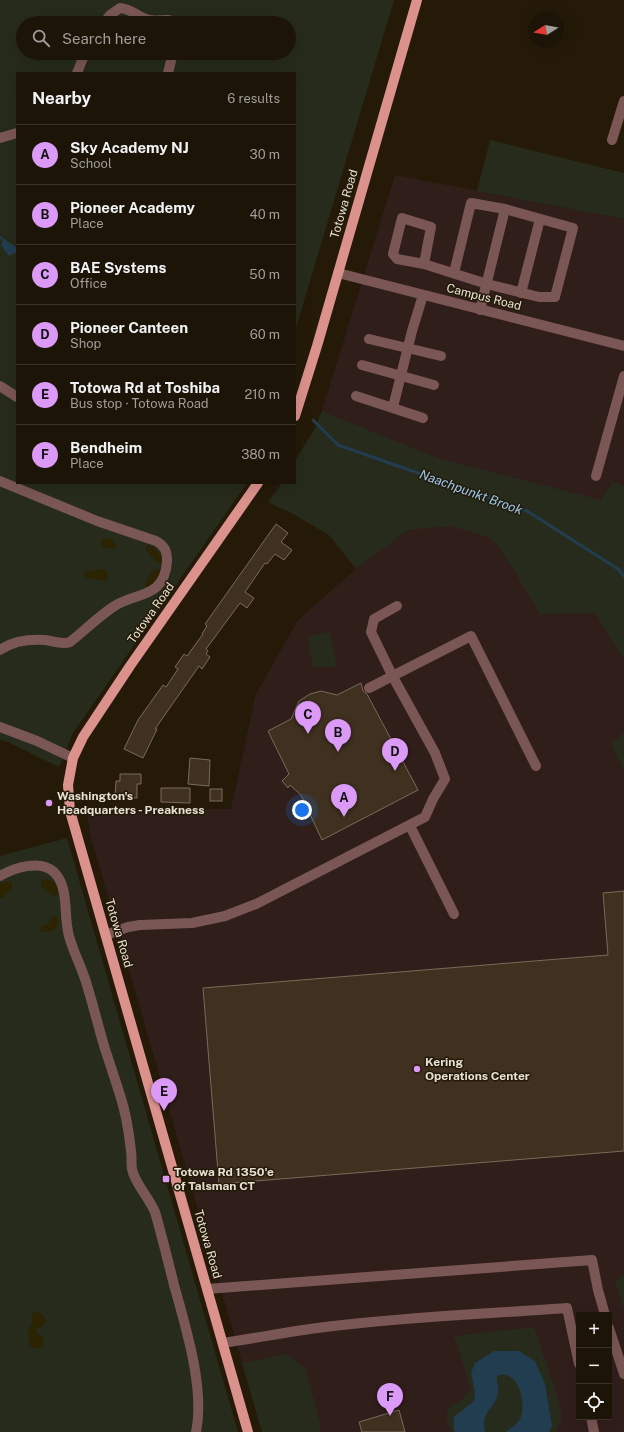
<!DOCTYPE html>
<html lang="en">
<head>
<meta charset="utf-8">
<style>
	body { margin:0; font-family:"Public Sans",sans-serif; background:#251d10; color:#f1f3f6 }
	.controls { position:absolute; right:12px; bottom:12px; display:grid; overflow:hidden; border-radius:0px; box-shadow:0 4px 16px #0002 }
	.controls button { width:36px; height:36px; display:grid; place-items:center; padding:0; border:0; border-bottom:1px solid #3a3328; background:#1c1406; color:#f1f3f6; font:20px sans-serif }
	.compass { position:absolute; left:528px; top:12px; width:36px; height:36px; border-radius:50%; background:#1c1406; box-shadow:0 4px 16px #0002; rotate:259deg }
	.you { position:absolute; left:302px; top:810px; width:14px; height:14px; margin:-10px; border:3px solid #fff; border-radius:50%; background:#1a73e8; box-shadow:0 0 0 6px #1a73e833 }
	.badge { display:grid; place-items:center; width:26px; height:26px; border-radius:50%; background:#da9af6; color:#111; font-size:13px; font-weight:700 }
	.pin { position:absolute; translate:-50% -33px; filter:drop-shadow(0 1px 2px #0008) }
	.pin::after { content:''; position:absolute; top:21px; width:14px; height:12px; background:inherit; clip-path:polygon(0 0,100% 0,50% 100%) }
	.list { margin:0; padding:0; list-style:none }
	h2 { display:flex; justify-content:space-between; align-items:center; height:52px; margin:0; padding:0 16px; font-size:17px }
	h2 small { font-size:13px; font-weight:400; color:#a09e9b }
	.list li { display:grid; grid-template-columns:26px 1fr auto; gap:12px; align-items:center; box-sizing:border-box; height:60px; padding:0 16px; border-top:1px solid #3a3328 }
	.list b { display:block; font-size:15px; white-space:nowrap }
	.list p { margin:0; font-size:13px; white-space:nowrap; color:#a09e9b }
	.list em { font-size:13px; font-style:normal; color:#a09e9b }
	.icon { flex:none; width:22px; height:22px; fill:none; stroke:currentColor; stroke-width:2; stroke-linecap:round; stroke-linejoin:round }
	.map { position:relative; flex:none; width:624px; height:1432px; overflow:hidden }
	.search { position:absolute; background:#1c1406; box-shadow:0 4px 16px #0002; left:16px; top:16px; width:280px; height:44px; display:flex; align-items:center; gap:10px; box-sizing:border-box; padding:0 14px; border-radius:22px; color:#a09e9b; font-size:15px }
	.panel { position:absolute; background:#1c1406; box-shadow:0 4px 16px #0002; left:16px; top:72px; width:280px; height:412px; border-radius:0px }
	.map>svg:first-child { display:block }
	.industrial { fill:#301e1b; fill-rule:evenodd }
	.green { fill:#262b1b; fill-rule:evenodd }
	.sand { fill:#2b2302 }
	.water { fill:#223d50 }
	.lines { fill:none; stroke-linecap:round; stroke-linejoin:round }
	.stream { stroke:#223d50; stroke-width:3 }
	.building { fill:#3f3020; stroke:#7b6a58 }
	.minor { stroke:#7a5754; stroke-width:10 }
	.major { stroke:#db918c; stroke-width:10 }
	.poi-dot { fill:#da9af6; stroke:#251a08; stroke-width:1.5 }
	.labels { text-anchor:middle; dominant-baseline:central; stroke-width:3; stroke-linejoin:round; paint-order:stroke }
	.street-label { font-size:12px; fill:#e7e0d5; stroke:#251a08 }
	.poi-label { font-size:12px; font-weight:bold; fill:#e7e0d5; stroke:#251a08; text-anchor:start }
	.water-label { font-size:13px; font-style:italic; fill:#97cbf2; stroke:#251a08 }
</style>
</head>
<body>
<div class="map">
<svg width="624" height="1432" viewBox="0 0 624 1432">
	<rect width="100%" height="100%" fill="#251a08"/>
	<path class="industrial" d="M395 175 624 219V1432H262L90 834 86 809H231L256 694 298 620 356 569 329 535 295 515 268 502 282 483H295V461L315 428 322 411ZM579 1315H609V1417H579Z"/>
	<g class="green">
		<path d="M0 0H394L295 331V73H17V483H247L73 733 59 767 8 742 0 740ZM23 23H289V53H23Z"/>
		<path d="M490 140 624 173V219L477 191Z"/>
		<path d="M322 411 440 459 601 500 613 482 624 486V659L595 613 540 614 505 556 491 538 450 526 408 530 356 569 329 535 295 515 268 502 282 483H295V461L315 428Z"/>
		<path d="M330 631 337 667H313L307 637Z"/>
		<path d="M624 732V771L611 744Z"/>
		<path d="M67 838 238 1432H0V856Z"/>
		<path d="M624 1274V1310L615 1282Z"/>
		<path d="M534 1327 556 1393 562 1417 556 1432H452L446 1419 448 1408 463 1399 471 1389 454 1336Z"/>
		<path d="M286 1354 305 1368 320 1423V1432H262L242 1363Z"/>
	</g>
	<g class="sand">
		<path d="M104 538 112 539 116 546 115 548 112 549 103 547 101 542Z"/>
		<path d="M148 545 153 547 163 558 161 563H158C154 560 147 553 146 548Z"/>
		<path d="M103 569C108 571 109 576 106 581L86 578 84 576V573L89 571Z"/>
		<path d="M155 569 160 570V574L149 588 145 589C145 582 150 573 155 569Z"/>
		<path d="M46 879C54 880 60 888 56 896H52L41 886V881Z"/>
		<path d="M9 881 12 883V887L4 897 0 898V884Z"/>
		<path d="M53 915H55L57 917 58 926 52 931 41 932 40 928 48 924Z"/>
		<path d="M35 1311C40 1312 48 1318 45 1323 44 1326 39 1327 36 1329V1332C42 1337 45 1338 43 1347L37 1349 30 1346 28 1333 32 1322V1315Z"/>
	</g>
	<g class="water">
		<path d="M0 236 14 246 17 247V252L9 256 1 245 3 241 0 238Z"/>
		<path d="M494 1351H519L535 1361 545 1384 552 1426 549 1432H506C510 1428 517 1424 520 1419 527 1404 519 1368 497 1376 496 1381 499 1387 498 1392 496 1409 480 1411 485 1432H456L454 1430V1417L474 1401 475 1392 471 1373 475 1363Z"/>
	</g>
	<g class="lines">
		<path class="stream" d="M313 420 338 445 527 511 618 569 624 576"/>
	</g>
	<g class="building">
		<path d="M276 524 288 533 281 542 292 550 284 560 275 554 267 564 265 563 245 592 254 598 247 608 240 603 206 649 208 651 206 654 210 657 202 669 199 666 155 729H157L143 758 124 749 138 720 163 685 166 687 178 669 175 667 184 654 187 656 203 634H202L207 626 205 624Z"/>
		<path d="M361 683 363 691 367 694 418 790 322 840 301 795 290 785 288 788 282 781 289 774 268 731 291 719 299 701 310 694 321 691 337 695Z"/>
		<path d="M190 758 210 760 209 786 188 784Z"/>
		<path d="M120 774H141V784H137V798L115 797 116 781H120Z"/>
		<path d="M161 788H190V803L161 802Z"/>
		<rect x="210" y="789" width="12" height="12"/>
		<path d="M624 891V1151L219 1184 203 988 608 955 603 893Z"/>
		<path d="M399 1410 405 1432H362L359 1422Z"/>
	</g>
	<g class="lines">
		<g class="minor">
			<path d="M104 23 110 15 120 8C134 9 139 19 150 20 159 22 168 17 175 23"/>
			<path d="M77 73 85 53"/>
			<path d="M168 73 173 53"/>
			<path d="M0 138 17 133"/>
			<path d="M612 140 624 101"/>
			<path d="M424 264 431 227 402 218 393 254 397 259 424 264 487 284 539 297H555L573 228 505 209 471 203 454 273"/>
			<path d="M338 273 624 346"/>
			<path d="M521 293 540 219"/>
			<path d="M480 310 505 209"/>
			<path d="M369 339 441 356"/>
			<path d="M362 365 434 385"/>
			<path d="M0 386 17 397"/>
			<path d="M356 396 423 418"/>
			<path d="M393 407 412 331 423 295"/>
			<path d="M596 476 624 376"/>
			<path d="M0 481 97 521 156 541C165 546 167 551 167 561 165 599 135 592 113 607 98 617 84 631 70 642 62 645 53 641 45 640 30 639 13 641 0 650"/>
			<path d="M369 688 471 636 536 766"/>
			<path d="M0 727 37 741 73 758"/>
			<path d="M410 826 454 914"/>
			<path d="M0 876C14 868 40 859 54 872 70 888 63 916 69 936 73 951 81 966 86 982 93 1004 98 1026 105 1049 110 1064 115 1079 120 1095 126 1113 129 1132 131 1151 132 1157 131 1164 132 1169 134 1182 149 1198 155 1212 162 1236 168 1261 174 1285 186 1328 205 1389 196 1432"/>
			<path d="M106 935 128 927 140 925 192 923 225 916 256 904 425 817 433 799 445 779 435 753 393 677 371 632 374 619 397 606"/>
			<path d="M207 1289 592 1260 598 1290 605 1315"/>
			<path d="M609 1328 624 1374"/>
			<path d="M223 1343C257 1338 291 1331 325 1327 405 1317 486 1314 567 1308L579 1364"/>
			<path d="M591 1417 594 1432"/>
		</g>
		<g class="major">
			<path d="M295 416 317 346 417 0"/>
			<path d="M248 1432 70 811 68 785 73 758 83 737 130 666 258 483"/>
		</g>
	</g>
	<g class="poi-dot">
		<circle cx="49" cy="803" r="4"/>
		<circle cx="417" cy="1069" r="4"/>
		<rect x="162" y="1175" width="8" height="8" rx="2"/>
	</g>
	<g class="labels">
		<g class="street-label">
			<text transform="translate(344 204) rotate(-74)">Totowa Road</text>
			<text transform="translate(484 297) rotate(14)">Campus Road</text>
			<text transform="translate(151 613) rotate(-55)">Totowa Road</text>
			<text transform="translate(119 933) rotate(74)">Totowa Road</text>
			<text transform="translate(208 1244) rotate(74)">Totowa Road</text>
		</g>
		<g class="poi-label">
			<text x="57" y="796">Washington's<tspan x="57" dy="14">Headquarters - Preakness</tspan></text>
			<text x="425" y="1062">Kering<tspan x="425" dy="14">Operations Center</tspan></text>
			<text x="174" y="1172">Totowa Rd 1350'e<tspan x="174" dy="14">of Talsman CT</tspan></text>
		</g>
		<g class="water-label">
			<text transform="translate(471 492) rotate(20)">Naachpunkt Brook</text>
		</g>
	</g>
</svg>
<div class="controls">
<button>+</button>
<button>−</button>
<button><svg class="icon" aria-label="locate" viewBox="0 0 24 24"><circle cx="12" cy="12" r="6"/><path d="M12 2v4M12 18v4M2 12h4M18 12h4"/></svg></button>
</div>
<svg class="compass" viewBox="-18 -18 36 36"><path d="M0-13l5 13h-10z" fill="#e53935"/><path d="M0 13l5-13h-10z" fill="#a09e9b"/></svg>
<div class="you"></div>
<div class="pin badge" style="left:344px;top:817px">A</div>
<div class="pin badge" style="left:338px;top:752px">B</div>
<div class="pin badge" style="left:308px;top:734px">C</div>
<div class="pin badge" style="left:395px;top:771px">D</div>
<div class="pin badge" style="left:164px;top:1111px">E</div>
<div class="pin badge" style="left:390px;top:1416px">F</div>
<div class="search"><svg class="icon" aria-label="search" viewBox="0 0 24 24"><circle cx="10" cy="10" r="6"/><path d="M15 15l6 6"/></svg>Search here</div>
<section class="panel">
<h2>Nearby<small>6 results</small></h2>
<ul class="list">
<li><span class="badge">A</span><div><b>Sky Academy NJ</b><p>School</p></div><em>30 m</em></li>
<li><span class="badge">B</span><div><b>Pioneer Academy</b><p>Place</p></div><em>40 m</em></li>
<li><span class="badge">C</span><div><b>BAE Systems</b><p>Office</p></div><em>50 m</em></li>
<li><span class="badge">D</span><div><b>Pioneer Canteen</b><p>Shop</p></div><em>60 m</em></li>
<li><span class="badge">E</span><div><b>Totowa Rd at Toshiba</b><p>Bus stop · Totowa Road</p></div><em>210 m</em></li>
<li><span class="badge">F</span><div><b>Bendheim</b><p>Place</p></div><em>380 m</em></li>
</ul>
</section>
</div>
</body>
</html>
